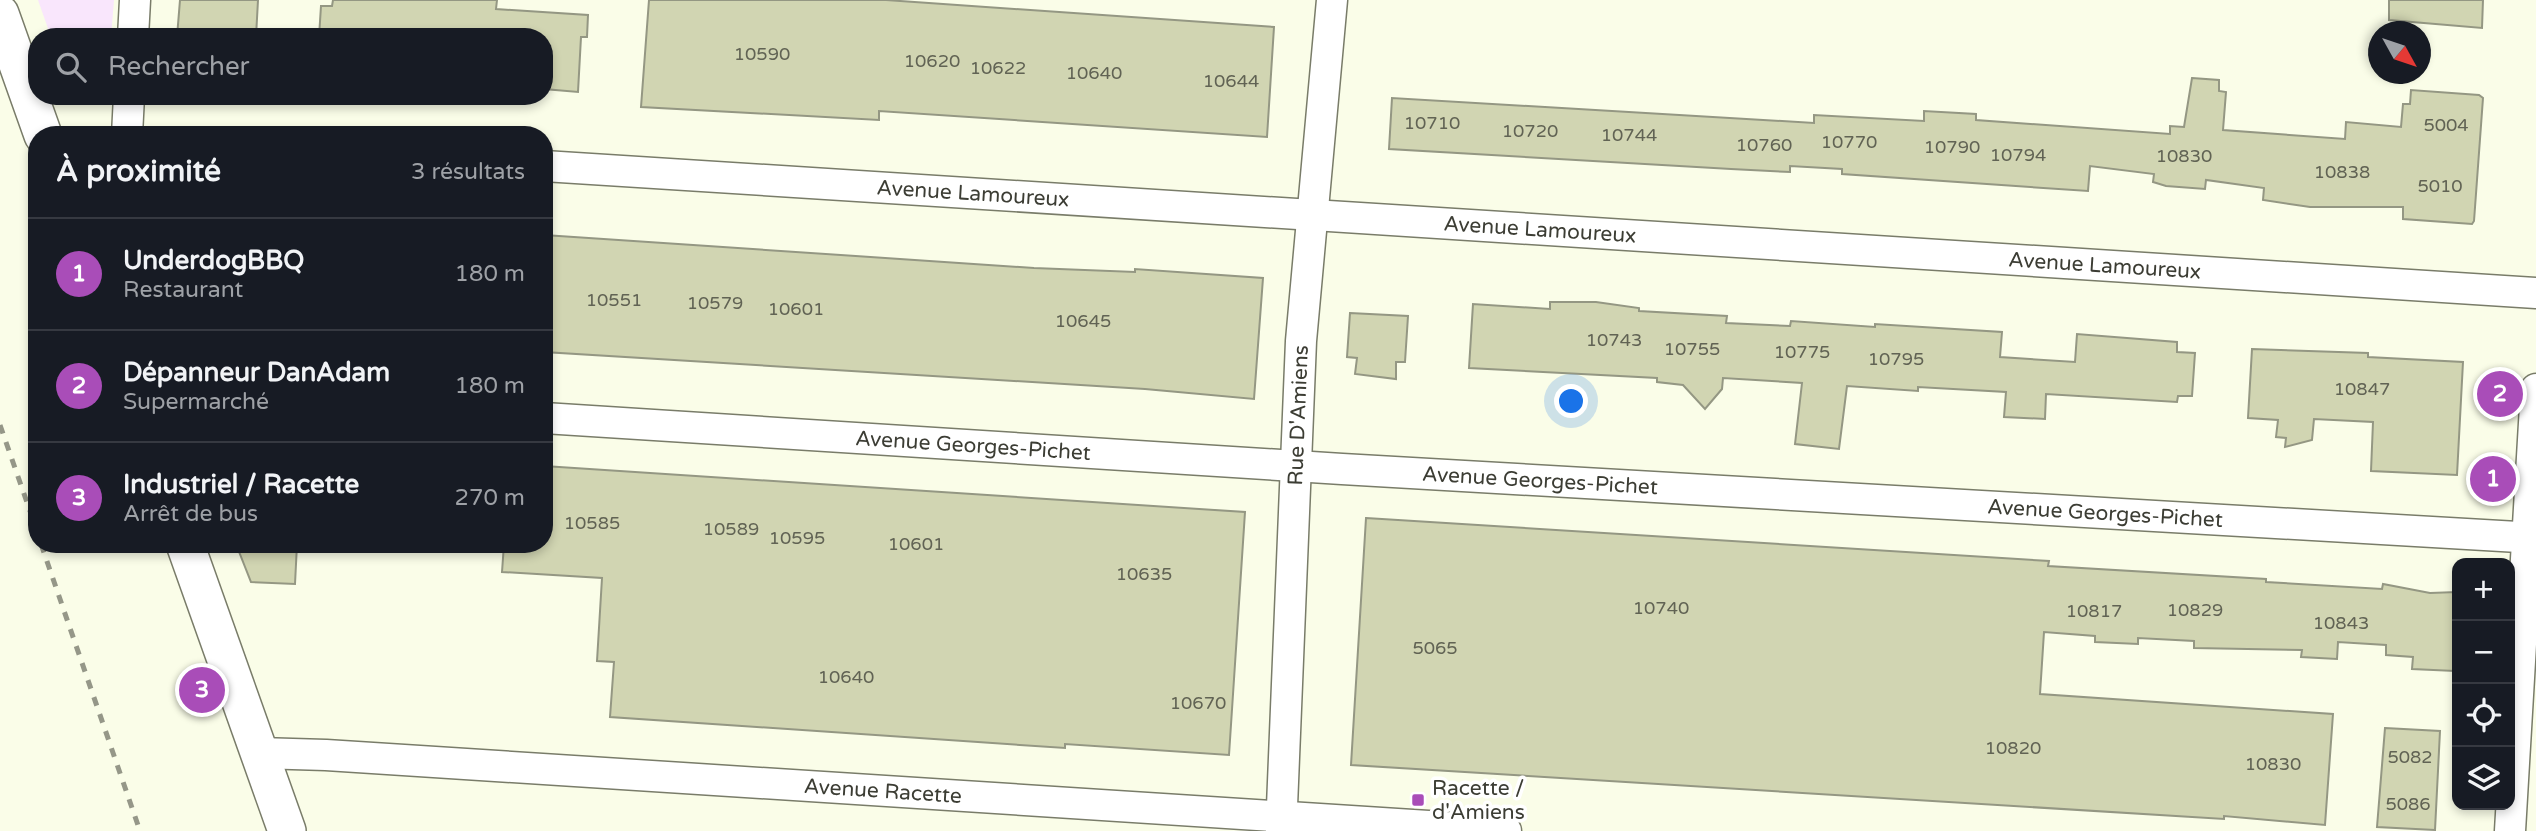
<!DOCTYPE html>
<html lang="fr">
<head>
<meta charset="utf-8">
<style>
	body { margin:0; font-family:"Varela Round",sans-serif; background:#242831; color:#f1f3f6 }
	.controls { position:absolute; right:21px; bottom:21px; display:grid; overflow:hidden; border-radius:14px; box-shadow:0 4px 10px #0003 }
	.controls button { width:63px; height:63px; display:grid; place-items:center; padding:0; border:0; border-bottom:2px solid #363941; background:#171b24; color:#f1f3f6; font:35px sans-serif }
	.compass { position:absolute; left:2368px; top:21px; width:63px; height:63px; border-radius:50%; background:#171b24; box-shadow:0 4px 10px #0003; rotate:130deg }
	.you { position:absolute; left:1572px; top:402px; width:24px; height:24px; margin:-18px; border:5px solid #fff; border-radius:50%; background:#1a73e8; box-shadow:0 0 0 10px #1a73e833 }
	.badge { display:grid; place-items:center; width:46px; height:46px; border-radius:50%; background:#a94db8; color:#fff; font-size:23px; font-weight:700 }
	.pin { position:absolute; translate:-50% -50%; border:4px solid #fff; box-shadow:0 2px 7px #0006 }
	.list { margin:0; padding:0; list-style:none }
	h2 { display:flex; justify-content:space-between; align-items:center; height:91px; margin:0; padding:0 28px; font-size:30px }
	h2 small { font-size:23px; font-weight:400; color:#9ea1a6 }
	.list li { display:grid; grid-template-columns:46px 1fr auto; gap:21px; align-items:center; box-sizing:border-box; height:112px; padding:0 28px; border-top:2px solid #363941 }
	.list b { display:block; font-size:26px; white-space:nowrap }
	.list p { margin:0; font-size:23px; white-space:nowrap; color:#9ea1a6 }
	.list em { font-size:23px; font-style:normal; color:#9ea1a6 }
	.icon { flex:none; width:38px; height:38px; fill:none; stroke:currentColor; stroke-width:2; stroke-linecap:round; stroke-linejoin:round }
	.map { position:relative; flex:none; width:2536px; height:831px; overflow:hidden }
	.search { position:absolute; background:#171b24; box-shadow:0 4px 10px #0003; left:28px; top:28px; width:525px; height:77px; display:flex; align-items:center; gap:18px; box-sizing:border-box; padding:0 24px; border-radius:28px; color:#9ea1a6; font-size:26px }
	.panel { position:absolute; background:#171b24; box-shadow:0 4px 10px #0003; left:28px; top:126px; width:525px; height:427px; border-radius:28px }
	.map>svg:first-child { display:block }
	.green { fill:#f9e6fc }
	.building { fill:#d1d5b2; stroke:#949783; stroke-width:2 }
	.lines { fill:none; stroke-linecap:round; stroke-linejoin:round }
	.minor-casing { stroke:#797c69; stroke-width:33 }
	.tertiary-casing { stroke:#797c69; stroke-width:40 }
	.minor { stroke:#fff; stroke-width:30 }
	.tertiary { stroke:#fff; stroke-width:37 }
	.rail { stroke:#959788; stroke-width:5; stroke-dasharray:9 9; stroke-linecap:butt }
	.poi-dot { fill:#a94db8; stroke:#fff; stroke-width:2.5 }
	.labels { text-anchor:middle; dominant-baseline:central; stroke-width:7; stroke-linejoin:round; paint-order:stroke }
	.number-label { font-size:18px; fill:#616354 }
	.street-label { font-size:21px; fill:#3c3d34; stroke:#fff }
	.poi-label { font-size:21px; fill:#3c3d34; stroke:#fff; text-anchor:start }
</style>
</head>
<body>
<div class="map">
<svg width="2536" height="831" viewBox="0 0 2536 831">
	<rect width="100%" height="100%" fill="#fafde8"/>
	<path class="green" d="M38 0H114L111 37H51Z"/>
	<g class="building">
		<path d="M180 0H258L256 37H177Z"/>
		<path d="M333 0H497L496 9 588 15 587 37H581L578 92 544 89V37H319L321 6H332Z"/>
		<path d="M649 0H886L1274 27 1267 137 879 111V120L641 107Z"/>
		<path d="M2389 0H2483L2482 28 2389 20Z"/>
		<path d="M2192 78 2219 80V91L2226 92 2223 130 2345 139 2346 122 2401 127 2403 104H2410L2411 90 2479 95 2483 98 2474 221 2472 224 2403 219V207H2310L2263 200 2264 188 2206 180 2205 189 2166 186 2153 182 2154 174 2090 166 2088 191 1842 174V169L1790 166V172L1731 169 1389 149 1392 98 1814 123V115L1924 121V111L1976 114V120L2170 134V126L2184 127Z"/>
		<path d="M544 235 1034 268 1135 272V269L1263 278 1254 399 1145 389 544 352Z"/>
		<path d="M1550 302H1596L1639 308V311L1727 316 1726 323 1790 326 1791 321 1875 327V324L2002 332 2000 357 2075 362 2077 334 2177 342V352L2195 353 2192 396H2178L2177 402 2046 394 2045 419 2004 417 2006 392 1918 387V391L1847 386 1839 449 1795 444 1802 383 1723 378 1722 389 1705 409 1683 385 1657 382V378L1469 368 1473 304 1550 309Z"/>
		<path d="M1350 313 1408 316 1405 362H1396V379L1355 374 1357 358 1347 357Z"/>
		<path d="M2252 349 2368 353V357L2463 362 2457 475 2371 471 2373 422 2314 419 2312 440 2285 447 2286 438 2276 437 2278 420 2248 418Z"/>
		<path d="M544 466 1245 512 1229 755 1065 744V748L610 717 614 662 597 661 602 578 502 572 504 544H544Z"/>
		<path d="M1366 518 2049 561 2048 566 2266 579V582L2382 589 2383 584 2430 593 2457 592V660L2455 671 2412 669 2413 657 2386 655V645L2338 642 2337 659 2301 657 2302 650 2194 648V641L2138 638V644L2095 642V636L2044 632 2040 694 2333 714 2325 825 2224 816V819L1351 765Z"/>
		<path d="M236 544H297L295 584 251 582Z"/>
		<path d="M2385 728 2440 731 2435 830 2377 827Z"/>
	</g>
	<g class="lines">
		<defs>
			<g id="minor">
				<path d="M133 37 135 0"/>
				<path d="M127 135 129 96"/>
				<path id="s1" d="M544 166 2536 293"/>
				<path id="s2" d="M544 418 1342 469 2536 538"/>
				<path id="s3" d="M259 753 326 755 1506 831"/>
				<path id="s4" d="M1281 831 1301 341 1332 0"/>
				<path d="M2510 831 2536 389"/>
			</g>
			<g id="tertiary">
				<path d="M0 14 43 135"/>
				<path d="M185 544 287 831"/>
			</g>
		</defs>
		<use href="#minor" class="minor-casing"/>
		<use href="#tertiary" class="tertiary-casing"/>
		<use href="#minor" class="minor"/>
		<use href="#tertiary" class="tertiary"/>
		<g class="rail">
			<path d="M0 425 37 531"/>
			<path d="M41 544 140 831"/>
		</g>
	</g>
	<rect class="poi-dot" x="1411" y="793" width="14" height="14" rx="3.5"/>
	<g class="labels">
		<g class="number-label">
			<text x="762" y="54">10590</text>
			<text x="932" y="61">10620</text>
			<text x="998" y="68">10622</text>
			<text x="1094" y="73">10640</text>
			<text x="1231" y="81">10644</text>
			<text x="1432" y="123">10710</text>
			<text x="2446" y="125">5004</text>
			<text x="1530" y="131">10720</text>
			<text x="1629" y="135">10744</text>
			<text x="1849" y="142">10770</text>
			<text x="1764" y="145">10760</text>
			<text x="1952" y="147">10790</text>
			<text x="2018" y="155">10794</text>
			<text x="2184" y="156">10830</text>
			<text x="2342" y="172">10838</text>
			<text x="2440" y="186">5010</text>
			<text x="614" y="300">10551</text>
			<text x="715" y="303">10579</text>
			<text x="796" y="309">10601</text>
			<text x="1083" y="321">10645</text>
			<text x="1614" y="340">10743</text>
			<text x="1692" y="349">10755</text>
			<text x="1802" y="352">10775</text>
			<text x="1896" y="359">10795</text>
			<text x="2362" y="389">10847</text>
			<text x="592" y="523">10585</text>
			<text x="731" y="529">10589</text>
			<text x="797" y="538">10595</text>
			<text x="916" y="544">10601</text>
			<text x="1144" y="574">10635</text>
			<text x="1661" y="608">10740</text>
			<text x="2195" y="610">10829</text>
			<text x="2094" y="611">10817</text>
			<text x="2341" y="623">10843</text>
			<text x="1435" y="648">5065</text>
			<text x="846" y="677">10640</text>
			<text x="1198" y="703">10670</text>
			<text x="2013" y="748">10820</text>
			<text x="2410" y="757">5082</text>
			<text x="2273" y="764">10830</text>
			<text x="2408" y="804">5086</text>
		</g>
		<g class="street-label">
			<text stroke="none"><textPath href="#s1" startOffset="430">Avenue Lamoureux</textPath></text>
			<text stroke="none"><textPath href="#s1" startOffset="998">Avenue Lamoureux</textPath></text>
			<text stroke="none"><textPath href="#s1" startOffset="1564">Avenue Lamoureux</textPath></text>
			<text stroke="none"><textPath href="#s4" startOffset="416">Rue D'Amiens</textPath></text>
			<text stroke="none"><textPath href="#s2" startOffset="430">Avenue Georges-Pichet</textPath></text>
			<text stroke="none"><textPath href="#s2" startOffset="998">Avenue Georges-Pichet</textPath></text>
			<text stroke="none"><textPath href="#s2" startOffset="1564">Avenue Georges-Pichet</textPath></text>
			<text stroke="none"><textPath href="#s3" startOffset="625">Avenue Racette</textPath></text>
		</g>
		<g class="poi-label">
			<text x="1432" y="788">Racette /<tspan x="1432" dy="24">d'Amiens</tspan></text>
		</g>
	</g>
</svg>
<div class="controls">
<button>+</button>
<button>−</button>
<button><svg class="icon" aria-label="locate" viewBox="0 0 24 24"><circle cx="12" cy="12" r="6"/><path d="M12 2v4M12 18v4M2 12h4M18 12h4"/></svg></button>
<button><svg class="icon" aria-label="layers" viewBox="0 0 24 24"><path d="M12 4l9 5-9 5-9-5zM3 14l9 5 9-5"/></svg></button>
</div>
<svg class="compass" viewBox="-18 -18 36 36"><path d="M0-13l5 13h-10z" fill="#e53935"/><path d="M0 13l5-13h-10z" fill="#9ea1a6"/></svg>
<div class="you"></div>
<div class="pin badge" style="left:2493px;top:479px">1</div>
<div class="pin badge" style="left:2500px;top:394px">2</div>
<div class="pin badge" style="left:202px;top:690px">3</div>
<div class="search"><svg class="icon" aria-label="search" viewBox="0 0 24 24"><circle cx="10" cy="10" r="6"/><path d="M15 15l6 6"/></svg>Rechercher</div>
<section class="panel">
<h2>À proximité<small>3 résultats</small></h2>
<ul class="list">
<li><span class="badge">1</span><div><b>UnderdogBBQ</b><p>Restaurant</p></div><em>180 m</em></li>
<li><span class="badge">2</span><div><b>Dépanneur DanAdam</b><p>Supermarché</p></div><em>180 m</em></li>
<li><span class="badge">3</span><div><b>Industriel / Racette</b><p>Arrêt de bus</p></div><em>270 m</em></li>
</ul>
</section>
</div>
</body>
</html>
